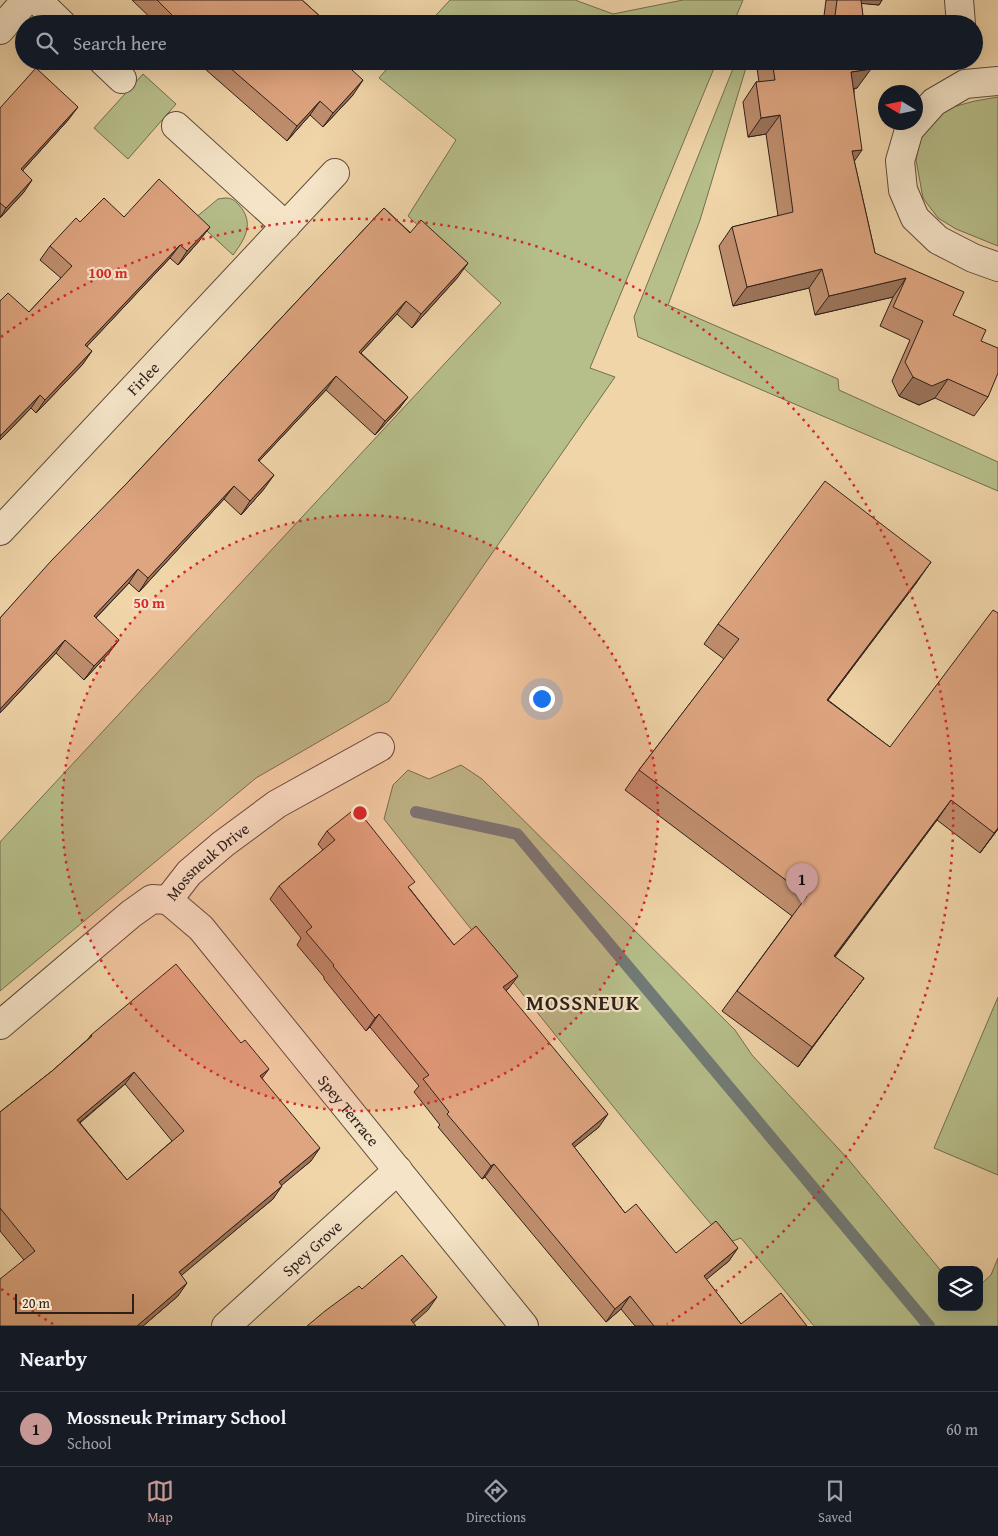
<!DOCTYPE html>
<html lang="en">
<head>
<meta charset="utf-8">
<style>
	body { margin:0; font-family:"Gentium Book Plus",serif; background:#20242c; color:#f1f3f6 }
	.controls { position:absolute; right:15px; bottom:15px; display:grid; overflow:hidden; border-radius:10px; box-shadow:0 5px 20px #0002 }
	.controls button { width:45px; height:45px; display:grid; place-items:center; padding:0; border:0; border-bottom:1px solid #363941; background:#171b24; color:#f1f3f6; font:25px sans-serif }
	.compass { position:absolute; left:878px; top:85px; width:45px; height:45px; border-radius:50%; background:#171b24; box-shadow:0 5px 20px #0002; rotate:280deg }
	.scale { position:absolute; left:15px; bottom:12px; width:119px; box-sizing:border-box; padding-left:5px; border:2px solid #2d1f1a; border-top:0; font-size:14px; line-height:18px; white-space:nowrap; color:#2d1f1a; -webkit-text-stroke:4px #f5e4c7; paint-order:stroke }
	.you { position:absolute; left:541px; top:698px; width:18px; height:18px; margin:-12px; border:4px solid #fff; border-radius:50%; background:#1a73e8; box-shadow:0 0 0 8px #1a73e833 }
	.badge { display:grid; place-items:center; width:32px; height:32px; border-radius:50%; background:#c59692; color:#111; font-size:16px; font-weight:700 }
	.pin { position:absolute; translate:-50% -41px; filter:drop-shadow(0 1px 2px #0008) }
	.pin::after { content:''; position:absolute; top:26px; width:18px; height:15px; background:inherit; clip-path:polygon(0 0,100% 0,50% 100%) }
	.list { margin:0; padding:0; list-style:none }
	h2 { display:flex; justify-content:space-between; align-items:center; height:65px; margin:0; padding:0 20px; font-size:21px }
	h2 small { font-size:16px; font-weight:400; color:#9ea1a6 }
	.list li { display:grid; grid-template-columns:32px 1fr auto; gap:15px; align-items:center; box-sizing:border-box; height:75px; padding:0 20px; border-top:1px solid #363941 }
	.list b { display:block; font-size:19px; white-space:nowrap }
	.list p { margin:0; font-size:16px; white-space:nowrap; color:#9ea1a6 }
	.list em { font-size:16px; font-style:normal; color:#9ea1a6 }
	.icon { flex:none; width:28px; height:28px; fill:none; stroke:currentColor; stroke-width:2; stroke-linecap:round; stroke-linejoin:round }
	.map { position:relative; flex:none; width:998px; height:1326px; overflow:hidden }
	.search { position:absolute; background:#171b24; box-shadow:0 5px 20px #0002; left:15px; right:15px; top:15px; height:55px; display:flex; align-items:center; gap:12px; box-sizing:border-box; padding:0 18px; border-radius:28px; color:#9ea1a6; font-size:19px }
	.sheet { height:140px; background:#171b24 }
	nav { display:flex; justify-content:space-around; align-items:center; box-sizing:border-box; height:70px; border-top:1px solid #363941; background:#171b24; font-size:14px; color:#9ea1a6 }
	nav a { display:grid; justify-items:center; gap:2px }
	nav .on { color:#c59692 }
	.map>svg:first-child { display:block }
	.green { fill:#b6be8a; stroke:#726e52 }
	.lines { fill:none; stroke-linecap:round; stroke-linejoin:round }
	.stream { stroke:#717a76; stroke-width:12 }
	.minor-casing { stroke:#5e4c3e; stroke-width:30 }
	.minor { stroke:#f5e4c7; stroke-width:28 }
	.wall { fill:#bf8e6e; stroke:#2d1f1a; fill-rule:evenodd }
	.shaded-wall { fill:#9b745a; stroke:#2d1f1a }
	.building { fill:#dea580; stroke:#2d1f1a; fill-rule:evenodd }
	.ring { fill:none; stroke:#d62828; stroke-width:2.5; stroke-dasharray:2.5 5 }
	.labels { text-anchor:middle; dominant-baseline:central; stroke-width:4.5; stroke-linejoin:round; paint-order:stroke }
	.street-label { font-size:16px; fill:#2d1f1a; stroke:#f5e4c7 }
	.district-label { font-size:21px; font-weight:bold; letter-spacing:1px; fill:#2d1f1a; stroke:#f5e4c7 }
	.centre { fill:#d62828; stroke:#f5e4c7; stroke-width:2.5 }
	.ring-label { font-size:15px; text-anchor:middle; font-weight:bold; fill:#d62828; stroke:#f5e4c7; stroke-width:4.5; stroke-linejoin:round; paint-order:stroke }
</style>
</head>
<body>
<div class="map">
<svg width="998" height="1326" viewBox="0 0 998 1326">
	<rect width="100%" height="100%" fill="#f0d5a9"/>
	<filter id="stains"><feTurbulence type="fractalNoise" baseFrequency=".004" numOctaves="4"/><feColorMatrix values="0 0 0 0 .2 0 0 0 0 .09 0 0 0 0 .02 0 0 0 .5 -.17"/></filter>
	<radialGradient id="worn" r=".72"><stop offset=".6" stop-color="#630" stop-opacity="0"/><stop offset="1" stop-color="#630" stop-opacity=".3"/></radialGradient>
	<g class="green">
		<path d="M450 0H575L613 14 683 0H743L733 24H428Z"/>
		<path d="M394 61H717L590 368 615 377 389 701 256 778 0 991V842L501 303 408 216 456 140 379 78Z"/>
		<path d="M736 61H748L700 220 668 305 838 379 839 390 998 462V491L638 337 634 317Z"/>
		<path d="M143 74 176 104 128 159 94 128Z"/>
		<path d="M998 97V246L956 229 938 218 923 198 916 160 921 136 945 109 975 101Z"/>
		<path d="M225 198C232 198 234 200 239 205 255 223 245 239 233 255L194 219 218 199Z"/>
		<path d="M461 765 482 779 735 1030 752 1055 848 1159 942 1272V1307H979V1286L991 1275 998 1258V1326H814L741 1238 727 1243C609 1105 497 962 384 819L393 785 408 770 429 779Z"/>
		<path d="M998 997V1175L934 1148Z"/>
	</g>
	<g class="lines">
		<path class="stream" d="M416 812 517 834 929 1326"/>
		<defs>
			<g id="minor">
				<path d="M37 0 62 24"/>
				<path d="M959 0 961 24"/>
				<path d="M0 30 26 0"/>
				<path d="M103 61 122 79"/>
				<path d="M998 81 965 84 934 102 909 130 900 161 903 190 915 218 938 240 973 258 998 267"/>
				<path d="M176 126 286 226"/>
				<path id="s1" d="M0 531 335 173"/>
				<path id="s2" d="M168 900 201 928 524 1326"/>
				<path id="s3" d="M0 1025 131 914 152 899 168 900 189 873 223 844 277 804 380 747"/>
				<path id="s4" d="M226 1326 398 1170"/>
			</g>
		</defs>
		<use href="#minor" class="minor-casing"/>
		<use href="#minor" class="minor"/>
	</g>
	<g class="wall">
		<path d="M132 0H302L323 19 320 24H157Z"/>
		<path d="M826 0H882L879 5 861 3 864 24H823Z"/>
		<path d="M196 61H342L353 95 323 127 310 115 287 141Z"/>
		<path d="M756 61H870L857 88 854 89V160L875 253 953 315 981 341 988 397 974 416 935 398 919 405 899 396 892 381 910 340 880 326 893 297 815 315 809 288 733 306 719 246 732 227 778 216 766 134 748 137 743 102 756 82H759Z"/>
		<path d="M0 108 69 119 23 170 24 192 0 218Z"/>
		<path d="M384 208 458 277 412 328 397 314 361 353 408 397 398 410 375 435 326 390 259 461 264 489 241 515 224 499 139 592 129 583 96 618 109 653 84 680 56 653 0 713V618L128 482Z"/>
		<path d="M124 217 200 240 178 265 170 258 87 346 83 364 36 413 31 408 0 440V301L29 312 61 278 40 260 50 246 80 222Z"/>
		<path d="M917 582 828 700 998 829 980 853 937 820 835 957 864 978 798 1067 722 1011 792 916 625 790 639 770 724 659 704 644 718 624Z"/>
		<path d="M327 831 410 889 454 945 509 988 506 991 599 1127 574 1147 625 1213 676 1253 729 1261 706 1279 741 1324 807 1326H635L621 1309 606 1322 485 1177 482 1179 438 1127 440 1125 414 1092 419 1086 370 1027 366 1031 324 979V977L297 945 301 938 270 899 279 886 323 850 318 844Z"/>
		<path d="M91 1035 262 1078 311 1161 281 1185 273 1199 181 1275 178 1296 143 1326H0L24 1260 0 1231V1112L52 1071 88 1039ZM125 1084 172 1141 127 1180 80 1123Z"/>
	</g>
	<g class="shaded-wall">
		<path d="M846 0H882L879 5 845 2Z"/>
		<path d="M871 69 857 88 838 91 851 72Z"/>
		<path d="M363 80 353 95 323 127 333 113Z"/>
		<path d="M320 101 310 115 287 141 297 126Z"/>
		<path d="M78 107 69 119 13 181 21 169Z"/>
		<path d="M780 115 766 134 748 137 761 118Z"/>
		<path d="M862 150 849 169 852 151Z"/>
		<path d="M32 180 24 192 0 218 6 208Z"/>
		<path d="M210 227 200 240 178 265 187 251Z"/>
		<path d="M180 245 170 258 76 358 85 345Z"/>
		<path d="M468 263 458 277 412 328 421 314Z"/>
		<path d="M822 269 809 288 733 306 747 287Z"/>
		<path d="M906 278 893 297 815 315 829 296Z"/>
		<path d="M406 301 397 314 350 365 359 352Z"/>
		<path d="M92 351 83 364 36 413 45 400Z"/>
		<path d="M336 376 326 390 248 473 258 460Z"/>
		<path d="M913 377 948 379 935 398 919 405 899 396Z"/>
		<path d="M40 395 31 408 0 440V437L1 435Z"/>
		<path d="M408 397 398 410 375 435 385 421Z"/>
		<path d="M274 475 264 489 241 515 250 501Z"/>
		<path d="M234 486 224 499 139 592 148 578Z"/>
		<path d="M931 562 917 582 813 720 827 700Z"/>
		<path d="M138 569 129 583 84 630 94 616Z"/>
		<path d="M65 640 56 653 0 713V709Z"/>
		<path d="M119 640 109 653 84 680 94 666Z"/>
		<path d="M951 800 937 820 820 976 834 956Z"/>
		<path d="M998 828V829L980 853Z"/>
		<path d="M518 976 509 988 494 1000 503 987Z"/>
		<path d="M864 978 849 998 798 1067 812 1047Z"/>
		<path d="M379 1014 370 1027 366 1031 375 1018Z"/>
		<path d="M269 1069 260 1081V1076Z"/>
		<path d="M134 1072 125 1084 68 1132 77 1120Z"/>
		<path d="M608 1114 599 1127 562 1157 572 1144Z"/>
		<path d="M320 1148 311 1161 270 1195 279 1182Z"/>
		<path d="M494 1164 485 1177 482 1179 491 1166Z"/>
		<path d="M282 1186 273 1199 170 1285 179 1272Z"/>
		<path d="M738 1248 729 1261 695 1289 704 1276Z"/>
		<path d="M187 1283 178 1296 143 1326H137Z"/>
		<path d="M630 1296 621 1309 606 1322 615 1309Z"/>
		<path d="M437 1297 428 1310 410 1326 411 1320Z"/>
	</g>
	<g class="building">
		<path d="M157 0H302L323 19 319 24H181Z"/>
		<path d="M837 0H861L864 24H834Z"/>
		<path d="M222 61H342L363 80 333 113 320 101 297 126Z"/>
		<path d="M772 61H870L871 69 851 72 862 150 852 151 875 253 964 292 953 315 986 330 981 341 998 348V373L988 397 948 379 932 386 913 377 905 362 923 321 893 307 906 278 829 296 822 269 747 287 732 227 793 212 780 115 761 118 756 82 775 80Z"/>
		<path d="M36 68 78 107 21 169 32 180 6 208 0 203V108Z"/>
		<path d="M159 179 210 227 187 251 180 245 85 345 92 351 45 400 40 395 1 435H0V301L8 293 29 312 72 266 50 246 76 218 80 222 104 198 124 217Z"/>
		<path d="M384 208 410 233 421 220 468 263 421 314 406 301 359 352 408 397 385 421 336 376 258 460 274 475 250 501 234 486 148 578 138 569 94 616 119 640 94 666 65 640 0 709V618L51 561 128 482Z"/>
		<path d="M825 481 931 562 827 700 890 747 993 610 998 613V828L994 833 951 800 834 956 864 978 812 1047 737 991 807 896 639 770 739 639 718 624Z"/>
		<path d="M356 808 415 882 408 887 454 945 476 926 518 976 503 987 608 1114 572 1144 625 1213 636 1204 676 1253 716 1221 738 1248 704 1276 741 1324 781 1293 807 1326H654L630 1296 615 1309 494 1164 491 1166 447 1114 449 1112 423 1079 429 1075 379 1014 375 1018 333 966 334 965 306 932 312 927 279 886 335 840 327 831Z"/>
		<path d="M176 964 241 1043 245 1040 269 1069 260 1076 320 1148 279 1182 282 1186 179 1272 187 1283 137 1326H0V1279L35 1251 0 1208V1112L52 1071 92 1036 91 1035ZM134 1072 184 1131 127 1180 77 1120Z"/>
		<path d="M402 1255 437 1297 411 1320 416 1326H307L325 1311 359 1286 362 1289Z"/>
	</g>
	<circle cx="360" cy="813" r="298" fill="#d62828" fill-opacity=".12"/>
	<g class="ring">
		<circle cx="360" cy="813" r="298"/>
		<path d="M53 1324A596 596 0 0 1 1 1289M1 337A596 596 0 1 1 667 1324"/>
	</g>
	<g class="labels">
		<g class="street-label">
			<text stroke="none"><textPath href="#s1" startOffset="209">Firlee</textPath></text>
			<text stroke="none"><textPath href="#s3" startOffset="269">Mossneuk Drive</textPath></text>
			<text stroke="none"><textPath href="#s2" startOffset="278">Spey Terrace</textPath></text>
			<text stroke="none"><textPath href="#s4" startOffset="116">Spey Grove</textPath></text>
		</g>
		<g class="district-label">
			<text x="583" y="1002">MOSSNEUK</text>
		</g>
	</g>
	<circle cx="360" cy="813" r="8" class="centre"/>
	<g class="ring-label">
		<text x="108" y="278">100 m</text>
		<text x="149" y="608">50 m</text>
	</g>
	<rect width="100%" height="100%" filter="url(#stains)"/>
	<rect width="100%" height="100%" fill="url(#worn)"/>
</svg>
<div class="controls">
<button><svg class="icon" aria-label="layers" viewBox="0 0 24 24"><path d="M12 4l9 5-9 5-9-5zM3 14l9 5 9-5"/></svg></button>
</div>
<svg class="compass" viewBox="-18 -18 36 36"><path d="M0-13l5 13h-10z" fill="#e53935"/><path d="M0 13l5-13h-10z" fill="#9ea1a6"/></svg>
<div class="scale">20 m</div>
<div class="you"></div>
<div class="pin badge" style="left:802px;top:904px">1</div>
<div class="search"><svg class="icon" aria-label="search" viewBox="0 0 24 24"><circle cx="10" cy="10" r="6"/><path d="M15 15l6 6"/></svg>Search here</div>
</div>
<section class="sheet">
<h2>Nearby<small></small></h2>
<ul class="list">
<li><span class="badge">1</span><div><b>Mossneuk Primary School</b><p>School</p></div><em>60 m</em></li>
</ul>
</section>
<nav>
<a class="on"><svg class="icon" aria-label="map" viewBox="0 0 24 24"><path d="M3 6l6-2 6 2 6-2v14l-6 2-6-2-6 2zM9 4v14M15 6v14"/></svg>Map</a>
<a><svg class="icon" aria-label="directions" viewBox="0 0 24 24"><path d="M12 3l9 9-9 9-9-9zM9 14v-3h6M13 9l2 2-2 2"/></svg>Directions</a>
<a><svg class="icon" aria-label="saved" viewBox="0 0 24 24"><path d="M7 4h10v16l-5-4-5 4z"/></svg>Saved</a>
</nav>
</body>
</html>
